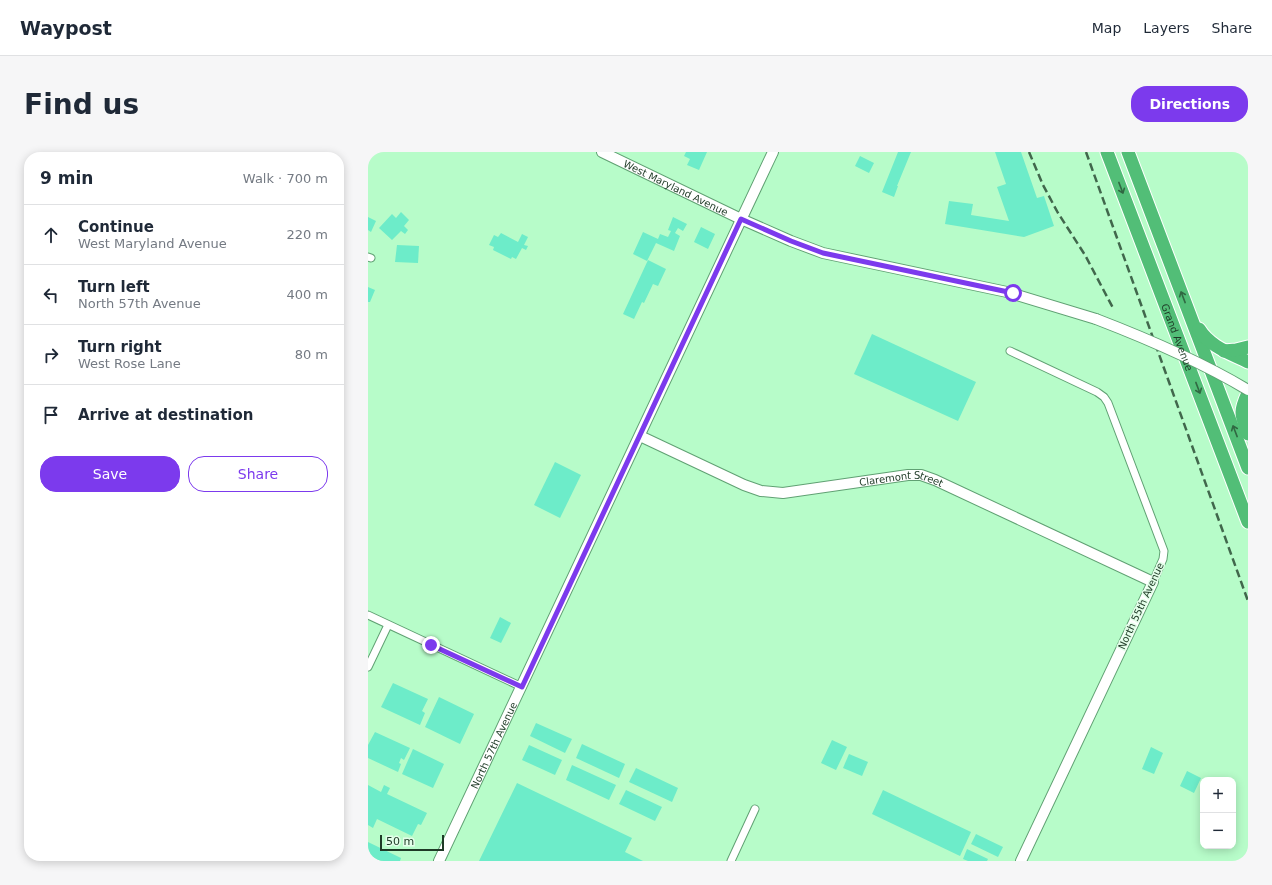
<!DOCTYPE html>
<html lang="en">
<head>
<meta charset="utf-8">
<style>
	body { margin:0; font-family:"DejaVu Sans",sans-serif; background:#f6f6f7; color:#1f2937 }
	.controls { position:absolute; right:12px; bottom:12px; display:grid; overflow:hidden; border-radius:8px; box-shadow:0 2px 10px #0003 }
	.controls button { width:36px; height:36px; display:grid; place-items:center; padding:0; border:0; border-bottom:1px solid #e0e1e3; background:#fff; color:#1f2937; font:20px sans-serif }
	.scale { position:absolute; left:12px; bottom:10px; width:64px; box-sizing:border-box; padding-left:4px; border:2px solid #1e3a26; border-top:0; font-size:11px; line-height:14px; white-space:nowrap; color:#1e3a26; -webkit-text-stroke:3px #e3fee9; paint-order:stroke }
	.stop { position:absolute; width:12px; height:12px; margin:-9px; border:3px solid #7c3aed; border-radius:50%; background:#fff }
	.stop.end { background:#7c3aed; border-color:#fff; box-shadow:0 1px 4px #0008 }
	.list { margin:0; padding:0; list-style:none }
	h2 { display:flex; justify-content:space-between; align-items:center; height:52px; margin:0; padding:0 16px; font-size:17px }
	h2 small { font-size:13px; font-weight:400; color:#747a83 }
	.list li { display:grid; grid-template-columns:26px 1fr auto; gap:12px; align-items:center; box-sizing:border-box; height:60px; padding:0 16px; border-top:1px solid #e0e1e3 }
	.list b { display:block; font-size:15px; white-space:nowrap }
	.list p { margin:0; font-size:13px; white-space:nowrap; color:#747a83 }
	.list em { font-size:13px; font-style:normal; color:#747a83 }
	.actions { display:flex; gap:8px; padding:12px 16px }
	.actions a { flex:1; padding:9px 0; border:1px solid #7c3aed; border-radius:16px; text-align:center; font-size:14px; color:#7c3aed }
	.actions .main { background:#7c3aed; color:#fff }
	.icon { flex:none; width:22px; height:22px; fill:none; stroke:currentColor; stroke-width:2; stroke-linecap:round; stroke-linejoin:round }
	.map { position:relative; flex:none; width:880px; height:709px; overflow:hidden; border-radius:16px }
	header { display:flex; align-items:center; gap:24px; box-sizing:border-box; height:56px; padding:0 20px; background:#fff; border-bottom:1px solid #e0e1e3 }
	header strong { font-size:19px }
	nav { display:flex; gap:22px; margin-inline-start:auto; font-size:14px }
	.intro { display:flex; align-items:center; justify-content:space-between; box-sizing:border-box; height:96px; padding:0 24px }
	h1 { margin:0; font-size:28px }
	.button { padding:10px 18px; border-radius:16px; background:#7c3aed; color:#fff; font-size:14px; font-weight:700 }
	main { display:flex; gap:24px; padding:0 24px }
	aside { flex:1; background:#fff; border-radius:16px; box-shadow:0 2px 10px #0003 }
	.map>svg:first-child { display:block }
	.building { fill:#6decc9 }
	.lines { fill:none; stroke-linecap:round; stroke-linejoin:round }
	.street-casing { stroke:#60a173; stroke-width:9 }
	.secondary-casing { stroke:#60a173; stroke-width:12 }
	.highway-casing { stroke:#fff; stroke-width:15 }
	.street { stroke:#fff; stroke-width:7 }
	.secondary { stroke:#fff; stroke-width:10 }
	.highway { stroke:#52be77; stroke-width:13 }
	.rail { stroke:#41674c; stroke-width:2.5; stroke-dasharray:8 4; stroke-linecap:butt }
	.secondary-bridge-casing { stroke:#60a173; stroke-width:12; stroke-linecap:butt }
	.secondary-bridge { stroke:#fff; stroke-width:10 }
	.oneway { stroke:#306842 }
	.route { stroke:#7c3aed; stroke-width:5 }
	.labels { text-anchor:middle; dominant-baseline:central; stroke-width:3; stroke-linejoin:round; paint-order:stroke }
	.street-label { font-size:10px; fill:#1e3a26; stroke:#e3fee9 }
</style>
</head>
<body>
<header>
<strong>Waypost</strong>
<nav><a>Map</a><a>Layers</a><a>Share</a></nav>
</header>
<div class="intro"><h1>Find us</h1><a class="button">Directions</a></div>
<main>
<aside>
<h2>9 min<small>Walk · 700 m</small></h2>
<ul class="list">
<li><svg class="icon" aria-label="ahead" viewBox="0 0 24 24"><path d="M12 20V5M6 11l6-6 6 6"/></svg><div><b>Continue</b><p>West Maryland Avenue</p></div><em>220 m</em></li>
<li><svg class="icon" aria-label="left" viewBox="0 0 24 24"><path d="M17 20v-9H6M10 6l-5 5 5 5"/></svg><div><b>Turn left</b><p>North 57th Avenue</p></div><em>400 m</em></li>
<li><svg class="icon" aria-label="right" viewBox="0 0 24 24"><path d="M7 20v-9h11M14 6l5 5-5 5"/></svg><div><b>Turn right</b><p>West Rose Lane</p></div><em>80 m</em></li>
<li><svg class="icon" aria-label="arrive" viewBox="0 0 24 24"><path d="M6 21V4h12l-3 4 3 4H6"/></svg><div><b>Arrive at destination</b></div></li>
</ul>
<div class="actions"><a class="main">Save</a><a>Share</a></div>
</aside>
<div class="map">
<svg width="880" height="709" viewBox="0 0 880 709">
	<rect width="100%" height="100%" fill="#b7fcc9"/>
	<g class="building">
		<path d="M318 0H339L331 18 319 13 322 7 316 4Z"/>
		<path d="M530 0H543L529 34H530L526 45 514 40Z"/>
		<path d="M627 0H653L669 46 676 44 686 74 656 85 577 72 581 49 605 52 603 63 641 69 629 35 638 32Z"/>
		<path d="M492 4 506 11 501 21 487 14Z"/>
		<path d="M33 60 41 68 36 74 40 78 37 82 33 79 24 88 11 76 24 62 28 66Z"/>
		<path d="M0 65 8 69 3 80 0 78Z"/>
		<path d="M305 65 319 72 315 79 310 76 307 81 312 84 306 99 288 91 279 109 265 102 275 80 290 87 292 82 300 85 303 79 300 78Z"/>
		<path d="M333 75 347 82 340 97 326 90Z"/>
		<path d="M133 81 150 90 154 82 160 85 156 93 160 94 158 98 154 96 148 107 144 105 143 107 125 98 126 95 121 93 126 83 130 85Z"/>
		<path d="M29 93 51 94 50 111 27 110Z"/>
		<path d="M280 108 298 117 290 134 285 132 276 151 274 150 266 167 255 162Z"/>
		<path d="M0 135 7 138 2 150H0Z"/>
		<path d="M504 182 608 230 590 269 486 222Z"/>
		<path d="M187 310 213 323 192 366 166 353Z"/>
		<path d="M132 465 143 471 133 491 122 486Z"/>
		<path d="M25 531 60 547 54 559 57 561 52 573 13 555Z"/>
		<path d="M71 545 106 562 92 592 57 575Z"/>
		<path d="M168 571 204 587 197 601 162 584Z"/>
		<path d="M7 580 42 596 36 608 33 606 31 611 33 612 30 620 0 606V593Z"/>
		<path d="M464 588 479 595 468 618 453 611Z"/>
		<path d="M214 592 257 612 251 626 208 606Z"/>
		<path d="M161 593 194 608 187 623 154 608Z"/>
		<path d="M783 595 795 601 786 622 774 617Z"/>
		<path d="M45 597 76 612 65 636 34 622Z"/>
		<path d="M481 602 500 610 494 624 475 616Z"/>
		<path d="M204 613 248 633 241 648 198 628Z"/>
		<path d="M268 616 310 636 304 650 261 630Z"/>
		<path d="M819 619 833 626 826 641 812 634Z"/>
		<path d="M149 631 264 686 257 700 275 709H111Z"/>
		<path d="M0 633 13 640 16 633 22 636 19 642 59 661 53 673 50 672 44 684 9 667 5 676 0 673Z"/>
		<path d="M258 638 294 655 287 669 251 652Z"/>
		<path d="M515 638 603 680 592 704 504 662Z"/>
		<path d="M608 682 635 695 630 705 603 692Z"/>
		<path d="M0 690 33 706 32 709H0Z"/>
		<path d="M599 697 620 707 619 709H600L595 707Z"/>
	</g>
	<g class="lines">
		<defs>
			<g id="street">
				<path d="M0 105 3 106"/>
				<path d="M642 199 729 240 736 245 740 251 796 399 795 407 785 430"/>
				<path d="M0 463 154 535"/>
				<path d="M0 515 20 473"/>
				<path d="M363 709 387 657"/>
			</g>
			<g id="secondary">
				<path id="s1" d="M234 0 373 67 423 89 455 101 639 140 728 167"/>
				<path id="s2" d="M272 284 376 333 393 339 415 341 540 323H553L567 328 785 430 653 709"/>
				<path id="s3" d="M71 709 405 0"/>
			</g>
			<g id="highway">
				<path id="s4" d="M739 0 880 370"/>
				<path d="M760 0 880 316"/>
				<path d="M831 177C842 195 862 201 880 210"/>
				<path d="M856 199 868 198 880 195"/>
				<path d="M880 241C871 261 873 262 880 282"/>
			</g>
		</defs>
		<use href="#street" class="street-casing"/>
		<use href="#secondary" class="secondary-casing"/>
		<use href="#highway" class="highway-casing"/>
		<use href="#street" class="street"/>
		<use href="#secondary" class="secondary"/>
		<use href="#highway" class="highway"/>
		<g class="rail">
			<path d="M661 0 675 33 690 61 717 103 745 156"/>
			<path d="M718 0 880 449"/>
		</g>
		<defs>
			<path id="secondary-bridge" d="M728 167C780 187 832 209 880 238"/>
		</defs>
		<use href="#secondary-bridge" class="secondary-bridge-casing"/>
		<use href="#secondary-bridge" class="secondary-bridge"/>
	</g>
	<defs><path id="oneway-shaft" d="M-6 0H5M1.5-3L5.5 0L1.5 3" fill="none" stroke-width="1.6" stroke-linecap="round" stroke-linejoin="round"/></defs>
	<g class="oneway">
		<use href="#oneway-shaft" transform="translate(753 36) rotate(69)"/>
		<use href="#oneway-shaft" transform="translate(815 145) rotate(-111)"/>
		<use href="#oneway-shaft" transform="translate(830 236) rotate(69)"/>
		<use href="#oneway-shaft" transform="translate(867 279) rotate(-111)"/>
	</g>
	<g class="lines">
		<path class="route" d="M63 493 154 535 373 67 423 89 455 101 645 141"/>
	</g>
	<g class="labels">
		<g class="street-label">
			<text stroke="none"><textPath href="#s1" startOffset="82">West Maryland Avenue</textPath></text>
			<text stroke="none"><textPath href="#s4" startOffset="198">Grand Avenue</textPath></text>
			<text stroke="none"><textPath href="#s2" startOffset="275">Claremont Street</textPath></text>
			<text transform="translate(773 454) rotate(-65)">North 55th Avenue</text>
			<text stroke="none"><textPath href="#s3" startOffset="128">North 57th Avenue</textPath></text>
		</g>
	</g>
</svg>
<div class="controls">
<button>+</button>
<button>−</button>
</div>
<div class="scale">50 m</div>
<div class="stop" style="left:645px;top:141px"></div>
<div class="stop end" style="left:63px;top:493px"></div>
</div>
</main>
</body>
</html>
